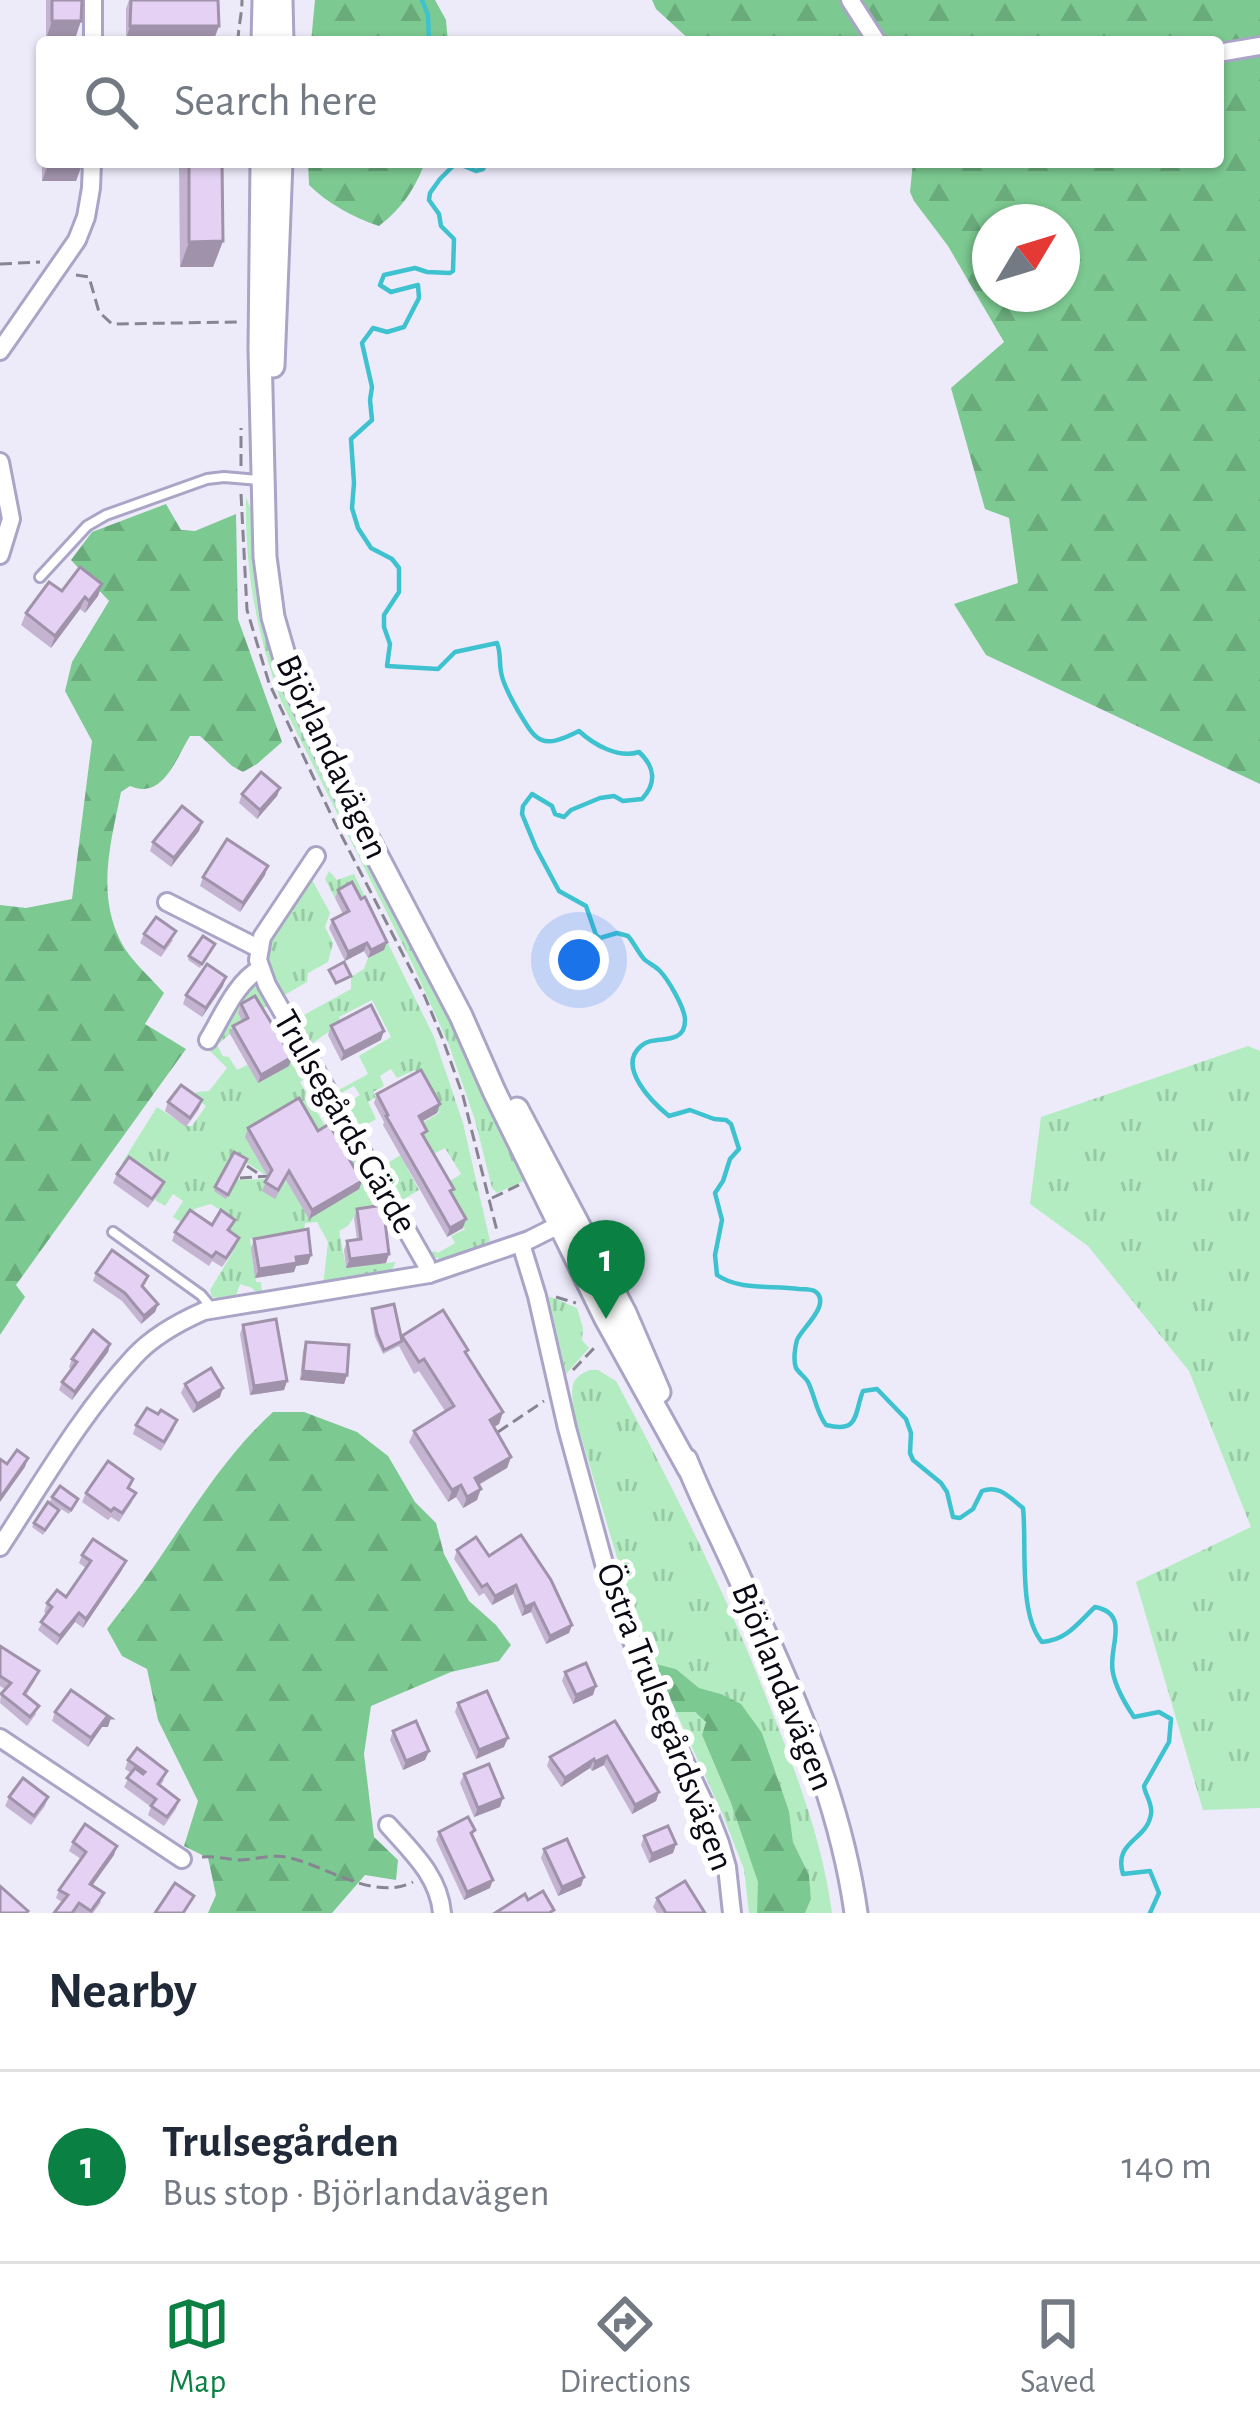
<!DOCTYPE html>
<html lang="en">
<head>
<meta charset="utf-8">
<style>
	body { margin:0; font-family:"Alegreya Sans",sans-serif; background:#f6f6f7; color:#1f2937 }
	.compass { position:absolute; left:972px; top:204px; width:108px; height:108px; border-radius:50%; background:#fff; box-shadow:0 3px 9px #0004; rotate:52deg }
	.you { position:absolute; left:579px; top:960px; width:42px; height:42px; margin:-30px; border:9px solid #fff; border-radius:50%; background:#1a73e8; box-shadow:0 0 0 18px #1a73e833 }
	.badge { display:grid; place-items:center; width:78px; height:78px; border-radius:50%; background:#0b8043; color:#fff; font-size:39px; font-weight:700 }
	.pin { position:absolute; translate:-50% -99px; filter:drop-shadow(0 3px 6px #0008) }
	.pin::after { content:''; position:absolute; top:63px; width:42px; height:36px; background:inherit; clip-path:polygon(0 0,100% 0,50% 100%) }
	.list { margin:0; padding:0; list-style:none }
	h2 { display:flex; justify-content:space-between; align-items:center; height:156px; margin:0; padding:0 48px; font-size:51px }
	h2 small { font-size:39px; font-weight:400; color:#747a83 }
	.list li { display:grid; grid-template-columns:78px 1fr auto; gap:36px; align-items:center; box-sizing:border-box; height:192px; padding:0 48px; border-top:3px solid #e0e1e3 }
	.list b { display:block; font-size:45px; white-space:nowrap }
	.list p { margin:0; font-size:39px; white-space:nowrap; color:#747a83 }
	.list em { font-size:39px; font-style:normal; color:#747a83 }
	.icon { flex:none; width:66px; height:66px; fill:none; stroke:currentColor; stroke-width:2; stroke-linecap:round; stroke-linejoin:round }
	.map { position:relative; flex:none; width:1260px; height:1913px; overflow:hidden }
	.search { position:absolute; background:#fff; box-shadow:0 3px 9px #0004; left:36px; right:36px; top:36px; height:132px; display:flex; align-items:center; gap:30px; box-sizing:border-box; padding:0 42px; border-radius:12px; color:#747a83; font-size:45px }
	.sheet { height:348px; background:#fff }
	nav { display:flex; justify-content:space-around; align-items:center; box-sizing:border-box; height:168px; border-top:3px solid #e0e1e3; background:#fff; font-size:33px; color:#747a83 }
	nav a { display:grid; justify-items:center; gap:6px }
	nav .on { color:#0b8043 }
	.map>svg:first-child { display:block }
	.grass { fill:url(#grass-tufts) }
	.forest { fill:url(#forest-firs); fill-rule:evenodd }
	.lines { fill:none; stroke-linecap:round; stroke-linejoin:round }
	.stream { stroke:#3fc2cf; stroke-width:4.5 }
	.service-casing { stroke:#aaa4c6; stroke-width:14 }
	.minor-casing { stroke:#aaa4c6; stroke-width:22 }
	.tertiary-casing { stroke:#aaa4c6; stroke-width:27 }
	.path { stroke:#878592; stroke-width:3; stroke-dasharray:12 6; stroke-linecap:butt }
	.service { stroke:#fff; stroke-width:8 }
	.minor { stroke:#fff; stroke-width:16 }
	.tertiary { stroke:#fff; stroke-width:21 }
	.wall { fill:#c4b4d1 }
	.shaded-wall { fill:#a092aa }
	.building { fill:#e4d1f3; stroke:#a092aa; stroke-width:3 }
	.labels { text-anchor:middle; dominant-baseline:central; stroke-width:12; stroke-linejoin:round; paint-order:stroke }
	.street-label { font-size:36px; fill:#0c0915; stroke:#fff }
</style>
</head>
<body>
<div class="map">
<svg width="1260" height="1913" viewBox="0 0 1260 1913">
	<defs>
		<pattern id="grass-tufts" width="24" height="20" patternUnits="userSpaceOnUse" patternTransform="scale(3)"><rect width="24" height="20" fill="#b2ecc0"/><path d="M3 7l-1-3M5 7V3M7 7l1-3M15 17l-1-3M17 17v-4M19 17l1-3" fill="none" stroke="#98c9a4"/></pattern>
		<pattern id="forest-firs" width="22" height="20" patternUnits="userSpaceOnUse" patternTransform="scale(3)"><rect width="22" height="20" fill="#7cc991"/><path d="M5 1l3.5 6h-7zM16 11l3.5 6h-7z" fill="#6aab7c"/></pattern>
	</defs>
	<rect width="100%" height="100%" fill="#edebfa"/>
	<g class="grass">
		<path d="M246 497 252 512 258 601 268 645 291 708 459 1037 528 1179 497 1193 492 1188 475 1120 449 1045 412 963 281 701C256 631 245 572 246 497Z"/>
		<path d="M329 871 337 880 354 874 434 1037 463 1123 490 1241C471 1249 445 1269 429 1253L434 1251 438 1253 455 1243 451 1236 465 1229 444 1185 461 1174 445 1148 407 1168 419 1190 399 1202 379 1168 426 1140 419 1125 439 1113 415 1070 397 1078 391 1069 380 1076 384 1086 373 1092 376 1097 368 1102 376 1119 359 1129 344 1105 360 1095 354 1086 339 1094 337 1091 368 1074 359 1056 391 1037 372 1000 339 1017 341 1023 313 1043 300 1021 302 1016 351 989V977L364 969 368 958 384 950 335 898 325 879Z"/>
		<path d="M310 876 330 913 325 927 333 943 328 962 308 973 307 982 283 996 265 968 270 930Z"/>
		<path d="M257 984 271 1004 256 1012 238 1013 242 1021C234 1031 227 1037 217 1045L223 1056 229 1057 237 1070 293 1043 311 1074 300 1082 328 1131 273 1173 264 1174 247 1163 224 1172 240 1180 264 1179 266 1184 282 1186 289 1177 342 1144 349 1145 385 1198 355 1215 348 1226 339 1231 346 1267 396 1262 389 1275 323 1286 328 1242 317 1222 305 1223 303 1236 286 1232 250 1239 256 1282H261L262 1294H258L252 1288 240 1284 234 1301 212 1297 210 1290 236 1247V1235L228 1226 232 1218 211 1204 194 1209 184 1224 173 1217 183 1201 173 1194 165 1206 155 1200 160 1190 122 1163 157 1107 186 1126H192L206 1106 194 1096 197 1092 209 1091 227 1068 209 1050 245 991 249 986Z"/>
		<path d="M1248 1046 1260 1051V1808L1203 1810 1136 1582 1251 1527 1189 1371 1088 1246 1030 1204 1041 1117Z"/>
		<path d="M551 1297 577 1308 583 1328 582 1340 589 1348 566 1374 549 1298Z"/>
		<path d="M590 1370H598L616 1381C674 1489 728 1597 772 1712 798 1777 823 1844 832 1913H805L811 1899 809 1875 793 1842 789 1811 762 1733 721 1694 699 1688 676 1669 656 1664 629 1598 574 1413C572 1392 567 1378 590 1370Z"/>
		<path d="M691 1711 702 1716 706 1722 702 1735 731 1803 759 1882 757 1913H749L744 1869 722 1813 676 1712Z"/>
	</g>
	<g class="forest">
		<path d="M315 0H435L446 20 448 42H311Z"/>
		<path d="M652 0H1260V784L986 655 954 604 1018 583 1009 518 985 509 951 388 1004 342 948 246 914 201 910 192 913 162H1218V42H692L656 9ZM990 222H1062V294H990Z"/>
		<path d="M308 162H425C415 189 402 208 379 226 354 218 327 203 309 185Z"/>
		<path d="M166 504 181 530 195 531 236 514 238 619 282 742 257 764 243 772 232 766 200 736H190C175 760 163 800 130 786L121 792C111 842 96 893 121 942 130 960 150 977 164 993L145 1024 186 1049 16 1285 25 1297 0 1335V905L26 908 72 899 92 741 65 691 72 662 109 601 71 560 92 532Z"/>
		<path d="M273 1412H304L357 1432 388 1456 415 1502 436 1523 444 1554 469 1601 496 1625 511 1645 499 1661 451 1672 371 1706 364 1754 374 1837 398 1860 396 1880 365 1875 332 1913H208L216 1895 208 1858 184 1846 198 1801 158 1720 147 1669 122 1656 107 1629C126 1604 146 1579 163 1553 197 1503 228 1453 273 1412Z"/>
		<path d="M656 1664 676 1669 699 1688 721 1694 741 1704 762 1733 789 1811 793 1842 809 1875 811 1899 805 1913H757L758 1882 731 1803 702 1735 706 1722 695 1712H676Z"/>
	</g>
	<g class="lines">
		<g class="stream">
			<path d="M422 0 428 15 429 42"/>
			<path d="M486 162 483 169 476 171 459 164 454 165 440 179 430 193 429 200 439 214 441 226 454 239 453 271 450 273 427 272 415 268 384 275 380 285 391 292 418 285 419 298 404 327 387 332 373 328 362 343 372 387 370 400 372 420 351 439 354 483 352 508 358 528 371 548 392 559 399 568V592L384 615V627L390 644 387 666 438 669 455 652 497 643C501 653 499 661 501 672 503 685 511 698 517 709 536 741 540 751 579 731 593 744 618 759 639 752 655 767 657 783 642 799L623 801 614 796 600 798 571 810 564 817 555 814 552 806 532 794 523 806 522 814 536 848 559 891 586 906 596 935 600 938 617 933 628 936C634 943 638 952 644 959 648 963 655 966 659 970 668 979 685 1008 685 1020 685 1027 683 1033 677 1036 666 1042 651 1037 641 1046 616 1067 653 1103 669 1116L690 1110 714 1119 726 1120 731 1124 739 1149 730 1159 723 1181 715 1193 722 1220 715 1255 717 1275C740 1291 772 1285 799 1289 804 1289 813 1289 816 1292 831 1305 802 1328 797 1340 795 1347 793 1360 796 1368 799 1373 805 1377 808 1382 815 1396 816 1412 826 1425 860 1434 854 1413 863 1391L877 1389 906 1419 911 1433 910 1453 913 1460 941 1483 947 1492 953 1517 960 1518 973 1509 982 1491C999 1484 1010 1498 1023 1508 1027 1545 1018 1614 1042 1642 1067 1640 1078 1623 1095 1607 1132 1614 1107 1649 1113 1673 1116 1688 1126 1705 1134 1717L1159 1712 1171 1719 1169 1742 1144 1786C1145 1795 1153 1804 1151 1814 1147 1841 1113 1841 1123 1874L1150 1871 1159 1893 1150 1913"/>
		</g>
		<defs>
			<g id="service">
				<path d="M40 577 87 526 106 515 207 479 224 477 259 480"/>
				<path d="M113 1232 201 1295 211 1307"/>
			</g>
			<g id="minor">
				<path d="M93 0V42"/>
				<path d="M850 0 877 42"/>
				<path d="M1218 53 1260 46"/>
				<path d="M0 351 77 240 86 217 91 188 92 162"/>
				<path d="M0 462 11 519 0 555"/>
				<path d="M316 856 262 937 258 960 267 985 426 1264 429 1274"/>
				<path d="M167 902 258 948"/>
				<path d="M208 1040C222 1017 236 982 260 969"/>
				<path d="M521 1244 537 1296 567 1428 608 1578 651 1691 706 1807 720 1843 727 1867 732 1913"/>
				<path d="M0 1547C42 1483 82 1413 134 1357 153 1336 179 1322 204 1311L429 1274 529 1240 559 1225"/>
				<path d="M0 1738 182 1859"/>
				<path d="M388 1825C411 1851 439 1876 442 1913"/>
			</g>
			<g id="tertiary">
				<path d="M281 0 282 42"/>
				<path d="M263 42 264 0"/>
				<path d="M262 162 260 349 265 557 273 617 290 676 357 818 461 1016 494 1091 606 1319 689 1469"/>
				<path d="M273 366 281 162"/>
				<path d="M517 1109 625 1313 659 1392"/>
				<path d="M686 1460C702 1500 722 1539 740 1579 789 1684 840 1797 856 1913"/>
			</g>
		</defs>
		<use href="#service" class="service-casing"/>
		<use href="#minor" class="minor-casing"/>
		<use href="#tertiary" class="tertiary-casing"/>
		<g class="path">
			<path d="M238 42C238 27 242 15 242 0"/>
			<path d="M0 264 40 262"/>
			<path d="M76 275 89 277 99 312 112 324 239 322"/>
			<path d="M241 466V428"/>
			<path d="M241 494 247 610 269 683 334 821 425 997 443 1040 463 1096 497 1231"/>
			<path d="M247 1166 262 1176"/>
			<path d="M240 1178 270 1176"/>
			<path d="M492 1198 521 1184"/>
			<path d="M556 1297 576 1303"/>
			<path d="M573 1370 598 1344"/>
			<path d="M498 1432 544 1401"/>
			<path d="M202 1857C215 1856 226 1859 239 1860 255 1860 270 1854 286 1857 326 1865 373 1902 413 1882"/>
		</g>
		<use href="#service" class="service"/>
		<use href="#minor" class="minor"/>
		<use href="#tertiary" class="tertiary"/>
	</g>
	<g class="wall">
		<path d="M46 0H82L75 39H46Z"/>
		<path d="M129 0 219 26 214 39H126V9Z"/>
		<path d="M42 162H83L76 181H42Z"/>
		<path d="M179 162H222L223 241 213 267H180Z"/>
		<path d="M102 584 98 596 85 613 80 609 51 648 21 625 26 613 62 591Z"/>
		<path d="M280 788 277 796 257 819 239 803 242 794Z"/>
		<path d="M202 822 199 831 171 867 150 851 153 842Z"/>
		<path d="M265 875 240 912 200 886 203 877Z"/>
		<path d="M338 890 384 950 368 958 364 951 345 961 329 928 332 920 343 914 335 898Z"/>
		<path d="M144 934 173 940 161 957 140 943Z"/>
		<path d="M215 944 200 968 188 960 189 956Z"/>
		<path d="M223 986 202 1017 183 1004 186 995Z"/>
		<path d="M241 1004 289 1066 258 1083 230 1034 233 1026 242 1021 238 1013Z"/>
		<path d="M331 1026 381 1040 341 1061 328 1035Z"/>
		<path d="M377 1094 440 1104 437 1113 422 1122 425 1139 463 1228 447 1237 383 1125 384 1122 374 1103Z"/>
		<path d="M202 1100 199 1109 186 1127 165 1111 168 1102Z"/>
		<path d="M248 1128 318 1131 362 1181 359 1189 309 1219 286 1180 275 1199 262 1191 268 1177 245 1137Z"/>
		<path d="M234 1152 247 1159 226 1199 214 1191Z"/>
		<path d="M117 1174 164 1182 161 1191 148 1208 113 1183Z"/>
		<path d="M357 1209 386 1263 346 1268 344 1250 347 1241 357 1240 354 1218Z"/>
		<path d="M212 1225 232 1229 230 1232 236 1247 222 1267 212 1261 209 1266 172 1241 175 1232Z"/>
		<path d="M254 1239 308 1264 296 1266 294 1272 255 1278 251 1248Z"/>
		<path d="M96 1273 148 1276 143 1287 158 1304 155 1312 141 1324 122 1301 93 1281Z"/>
		<path d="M372 1309 401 1339 402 1336 468 1350 466 1354 503 1412 499 1424 494 1427 511 1457 507 1468 479 1485 477 1500 463 1508 456 1497 448 1502 409 1442 414 1431 445 1411 419 1371 414 1374 399 1346 383 1354 375 1337 371 1313Z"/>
		<path d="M243 1325 287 1381 284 1390 250 1395 240 1334Z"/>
		<path d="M306 1342 347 1375 344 1384 300 1380 303 1351Z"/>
		<path d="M110 1344 108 1352 72 1400 59 1390 62 1382 72 1369 69 1367 72 1359Z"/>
		<path d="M185 1384 220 1397 193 1413 181 1393Z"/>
		<path d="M158 1414 174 1429 161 1451 133 1434 136 1425Z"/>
		<path d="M130 1489 132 1502 119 1522 111 1517 108 1520 82 1502 86 1493Z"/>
		<path d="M52 1497 76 1503 69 1514 50 1502Z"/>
		<path d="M57 1514 43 1535 32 1527 34 1523Z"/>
		<path d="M457 1550 489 1556 572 1625 569 1633 546 1644 531 1612 522 1616 513 1594 492 1605 484 1593 479 1596 454 1559Z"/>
		<path d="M82 1555 122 1570 83 1628 75 1622 57 1645 38 1630 47 1614 44 1612 47 1603 66 1597 86 1568 79 1563Z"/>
		<path d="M0 1646 36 1679 26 1695 36 1714 27 1726 0 1703 1 1694 5 1689 0 1686Z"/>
		<path d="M565 1672 593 1695 573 1704 562 1681Z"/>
		<path d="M458 1703 504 1747 476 1759 455 1712Z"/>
		<path d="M55 1712 108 1727H102L88 1747 52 1721Z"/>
		<path d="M615 1721 659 1792 656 1801 632 1814 604 1765 592 1771 590 1768 561 1787 547 1766 550 1757Z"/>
		<path d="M393 1731 429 1751 425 1760 403 1770 390 1740Z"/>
		<path d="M128 1760 164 1780 160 1786 179 1800 176 1809 164 1826 148 1815 151 1807 124 1787 131 1773 125 1769Z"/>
		<path d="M464 1774 500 1807 474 1817 460 1783Z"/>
		<path d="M9 1797H48L45 1806 31 1825 5 1806Z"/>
		<path d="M439 1832 473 1837 490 1888 464 1900 436 1840Z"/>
		<path d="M644 1836 676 1844 673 1853 649 1863 641 1845Z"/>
		<path d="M73 1842 114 1855 92 1885 101 1902 93 1913H54L62 1902 56 1898 59 1890 81 1859 69 1851Z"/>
		<path d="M544 1849 584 1877 581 1886 558 1896 541 1858Z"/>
		<path d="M657 1898 705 1913H657L653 1907Z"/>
	</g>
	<g class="shaded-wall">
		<path d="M52 21H81L75 39H46Z"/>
		<path d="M130 26H219L214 39H126Z"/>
		<path d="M49 162H83L76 181H42Z"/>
		<path d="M223 241 213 267H180L189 242Z"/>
		<path d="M102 584 98 596 85 613 89 601Z"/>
		<path d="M85 597 80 609 51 648 55 636Z"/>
		<path d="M280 788 277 796 257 819 260 810Z"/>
		<path d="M202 822 199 831 171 867 174 858Z"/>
		<path d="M268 866 265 875 240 912 243 903Z"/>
		<path d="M387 942 384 950 368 958 371 950Z"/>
		<path d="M367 943 364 951 345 961 348 952Z"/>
		<path d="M226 977 223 986 202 1017 206 1008Z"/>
		<path d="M384 1031 381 1040 341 1061 344 1052Z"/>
		<path d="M292 1057 289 1066 258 1083 261 1075Z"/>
		<path d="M440 1104 437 1113 415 1125 419 1116Z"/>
		<path d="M362 1181 359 1189 309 1219 312 1210Z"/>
		<path d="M466 1219 463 1228 447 1237 450 1228Z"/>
		<path d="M389 1254 386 1263 346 1268 350 1259Z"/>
		<path d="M311 1255 308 1264 296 1266 294 1272 255 1278 259 1269 296 1257Z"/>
		<path d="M158 1304 155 1312 141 1324 144 1316Z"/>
		<path d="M110 1344 108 1352 72 1400 75 1392Z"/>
		<path d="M303 1371 347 1375 344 1384 300 1380Z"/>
		<path d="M287 1381 284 1390 250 1395 254 1386Z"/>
		<path d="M223 1388 220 1397 193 1413 197 1404Z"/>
		<path d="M503 1412 499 1424 486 1432 490 1420Z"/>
		<path d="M511 1457 507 1468 470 1489 475 1478Z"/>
		<path d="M28 1458 25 1467 0 1502V1498Z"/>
		<path d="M461 1485 456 1497 448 1502 452 1490Z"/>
		<path d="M481 1489 477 1500 463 1508 467 1497Z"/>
		<path d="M126 1561 122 1570 83 1628 86 1619Z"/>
		<path d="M516 1585 513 1594 492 1605 495 1596Z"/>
		<path d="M534 1603 531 1612 522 1616 525 1607Z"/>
		<path d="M79 1613 75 1622 57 1645 60 1636Z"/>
		<path d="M572 1625 569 1633 546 1644 550 1636Z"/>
		<path d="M596 1686 593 1695 573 1704 576 1695Z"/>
		<path d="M106 1718H111L108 1727H102L88 1747 91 1738Z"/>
		<path d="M508 1738 504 1747 476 1759 479 1750Z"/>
		<path d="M429 1751 425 1760 403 1770 406 1761Z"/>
		<path d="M607 1756 604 1765 592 1771 595 1762Z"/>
		<path d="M594 1759 590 1768 561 1787 565 1778Z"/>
		<path d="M659 1792 656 1801 632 1814 635 1805Z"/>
		<path d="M503 1798 500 1807 474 1817 478 1808Z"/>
		<path d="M676 1844 673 1853 649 1863 652 1854Z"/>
		<path d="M117 1846 114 1855 87 1893 90 1884Z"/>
		<path d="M584 1877 581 1886 558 1896 562 1887Z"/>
		<path d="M493 1880 490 1888 464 1900 467 1892Z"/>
	</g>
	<g class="building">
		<path d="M52 0H82L81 21H52Z"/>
		<path d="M131 0H218L219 26H130Z"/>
		<path d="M189 162H222L223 241 189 242Z"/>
		<path d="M80 567 102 584 89 601 85 597 55 636 26 613 49 582 62 591Z"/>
		<path d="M261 772 280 788 260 810 242 794Z"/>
		<path d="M182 806 202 822 174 858 153 842Z"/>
		<path d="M227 839 268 866 243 903 203 877Z"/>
		<path d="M352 882 361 899 365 897 387 942 371 950 367 943 348 952 332 920 349 911 338 890Z"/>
		<path d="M156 917 176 931 164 948 144 934Z"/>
		<path d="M203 936 215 944 202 964 189 956Z"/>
		<path d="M344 962 351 976 336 983 329 970Z"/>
		<path d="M207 964 226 977 206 1008 186 995Z"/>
		<path d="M255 996 292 1057 261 1075 233 1026 248 1018 241 1004Z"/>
		<path d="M371 1005 384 1031 344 1052 331 1026Z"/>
		<path d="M421 1070 440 1104 419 1116 427 1131 422 1134 454 1189 450 1191 466 1219 450 1228 386 1116 388 1115 377 1094Z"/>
		<path d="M181 1085 202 1100 190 1118 168 1102Z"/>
		<path d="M299 1098 318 1131 329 1124 362 1181 312 1210 289 1171 278 1190 265 1182 272 1170 248 1128Z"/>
		<path d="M234 1152 247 1159 228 1195 215 1187Z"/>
		<path d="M129 1157 164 1182 152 1199 117 1174Z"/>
		<path d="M383 1205 389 1254 350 1259 347 1241 361 1239 357 1209Z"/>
		<path d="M190 1210 212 1225 221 1210 235 1220 228 1230 239 1238 226 1258 216 1252 212 1257 175 1232Z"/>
		<path d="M308 1229 311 1255 296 1257 297 1263 259 1269 254 1239Z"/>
		<path d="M112 1250 148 1276 142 1286 158 1304 144 1316 125 1293 96 1273Z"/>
		<path d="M394 1304 402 1341 384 1350 377 1333 372 1309Z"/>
		<path d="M443 1310 468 1350 465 1352 503 1412 490 1420 511 1457 475 1478 481 1489 467 1497 461 1485 452 1490 414 1431 454 1406 424 1359 419 1362 402 1336Z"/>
		<path d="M276 1319 287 1381 254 1386 243 1325Z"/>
		<path d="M93 1330 110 1344 75 1392 62 1382 77 1362 72 1359Z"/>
		<path d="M306 1342 349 1345 347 1375 303 1371Z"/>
		<path d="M211 1368 223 1388 197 1404 185 1384Z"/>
		<path d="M147 1408 158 1414 161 1410 177 1420 164 1442 136 1425Z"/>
		<path d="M17 1450 28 1458 0 1498V1459L7 1464Z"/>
		<path d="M108 1461 133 1479 128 1488 136 1493 122 1513 114 1508 111 1511 86 1493Z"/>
		<path d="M60 1486 78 1499 71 1510 52 1497Z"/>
		<path d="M48 1502 59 1510 45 1530 34 1523Z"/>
		<path d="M521 1535 551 1580 572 1625 550 1636 534 1603 525 1607 516 1585 495 1596 487 1584 482 1587 457 1550 476 1537 489 1556Z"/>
		<path d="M93 1539 126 1561 86 1619 79 1613 60 1636 41 1622 52 1607 47 1603 57 1590 66 1597 91 1561 82 1555Z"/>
		<path d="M0 1646 39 1671 24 1694 39 1706 30 1717 1 1694 11 1683 0 1676Z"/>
		<path d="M586 1663 596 1686 576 1695 565 1672Z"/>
		<path d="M71 1690 111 1718H106L91 1738 55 1712Z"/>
		<path d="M487 1691 508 1738 479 1750 458 1703Z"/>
		<path d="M416 1721 429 1751 406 1761 393 1731Z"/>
		<path d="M615 1721 659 1792 635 1805 607 1756 595 1762 594 1759 565 1778 550 1757Z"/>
		<path d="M137 1748 167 1771 158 1784 179 1800 167 1817 151 1806 156 1799 127 1778 135 1768 143 1774 145 1772 128 1760Z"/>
		<path d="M489 1764 503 1798 478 1808 464 1774Z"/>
		<path d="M23 1778 48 1797 34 1816 9 1797Z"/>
		<path d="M468 1817 475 1830 471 1833 493 1880 467 1892 439 1832Z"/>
		<path d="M85 1824 117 1846 90 1884 104 1893 91 1911 79 1903 72 1913H54L68 1895 59 1890 86 1852 73 1842Z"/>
		<path d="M668 1826 676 1844 652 1854 644 1836Z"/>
		<path d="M567 1839 584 1877 562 1887 544 1849Z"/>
		<path d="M685 1881 705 1913H666L657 1898Z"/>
		<path d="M175 1883 194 1896 183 1913H155Z"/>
		<path d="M0 1886 28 1911 26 1913H0Z"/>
		<path d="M543 1891 554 1910 549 1913H495L525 1894 528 1900Z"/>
	</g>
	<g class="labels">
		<g class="street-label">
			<text transform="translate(332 757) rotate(65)">Björlandavägen</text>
			<text transform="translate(345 1122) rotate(60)">Trulsegårds Gärde</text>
			<text transform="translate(783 1687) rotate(68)">Björlandavägen</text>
			<text transform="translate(665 1717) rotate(69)">Östra Trulsegårdsvägen</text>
		</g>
	</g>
</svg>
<svg class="compass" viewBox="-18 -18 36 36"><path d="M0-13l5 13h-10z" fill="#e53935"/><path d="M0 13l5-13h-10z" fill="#747a83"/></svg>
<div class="you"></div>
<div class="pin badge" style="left:606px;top:1319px">1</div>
<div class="search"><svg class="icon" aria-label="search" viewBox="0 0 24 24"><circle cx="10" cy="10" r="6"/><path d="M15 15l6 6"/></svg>Search here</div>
</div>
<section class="sheet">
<h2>Nearby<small></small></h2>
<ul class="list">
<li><span class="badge">1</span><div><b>Trulsegården</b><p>Bus stop · Björlandavägen</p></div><em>140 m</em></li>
</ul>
</section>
<nav>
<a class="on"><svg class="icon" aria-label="map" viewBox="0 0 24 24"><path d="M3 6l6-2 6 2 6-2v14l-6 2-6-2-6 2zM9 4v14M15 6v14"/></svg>Map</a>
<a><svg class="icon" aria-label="directions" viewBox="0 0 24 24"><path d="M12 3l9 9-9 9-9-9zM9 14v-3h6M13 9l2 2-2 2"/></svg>Directions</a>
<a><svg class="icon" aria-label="saved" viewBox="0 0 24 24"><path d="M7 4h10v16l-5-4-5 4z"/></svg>Saved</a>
</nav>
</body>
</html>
